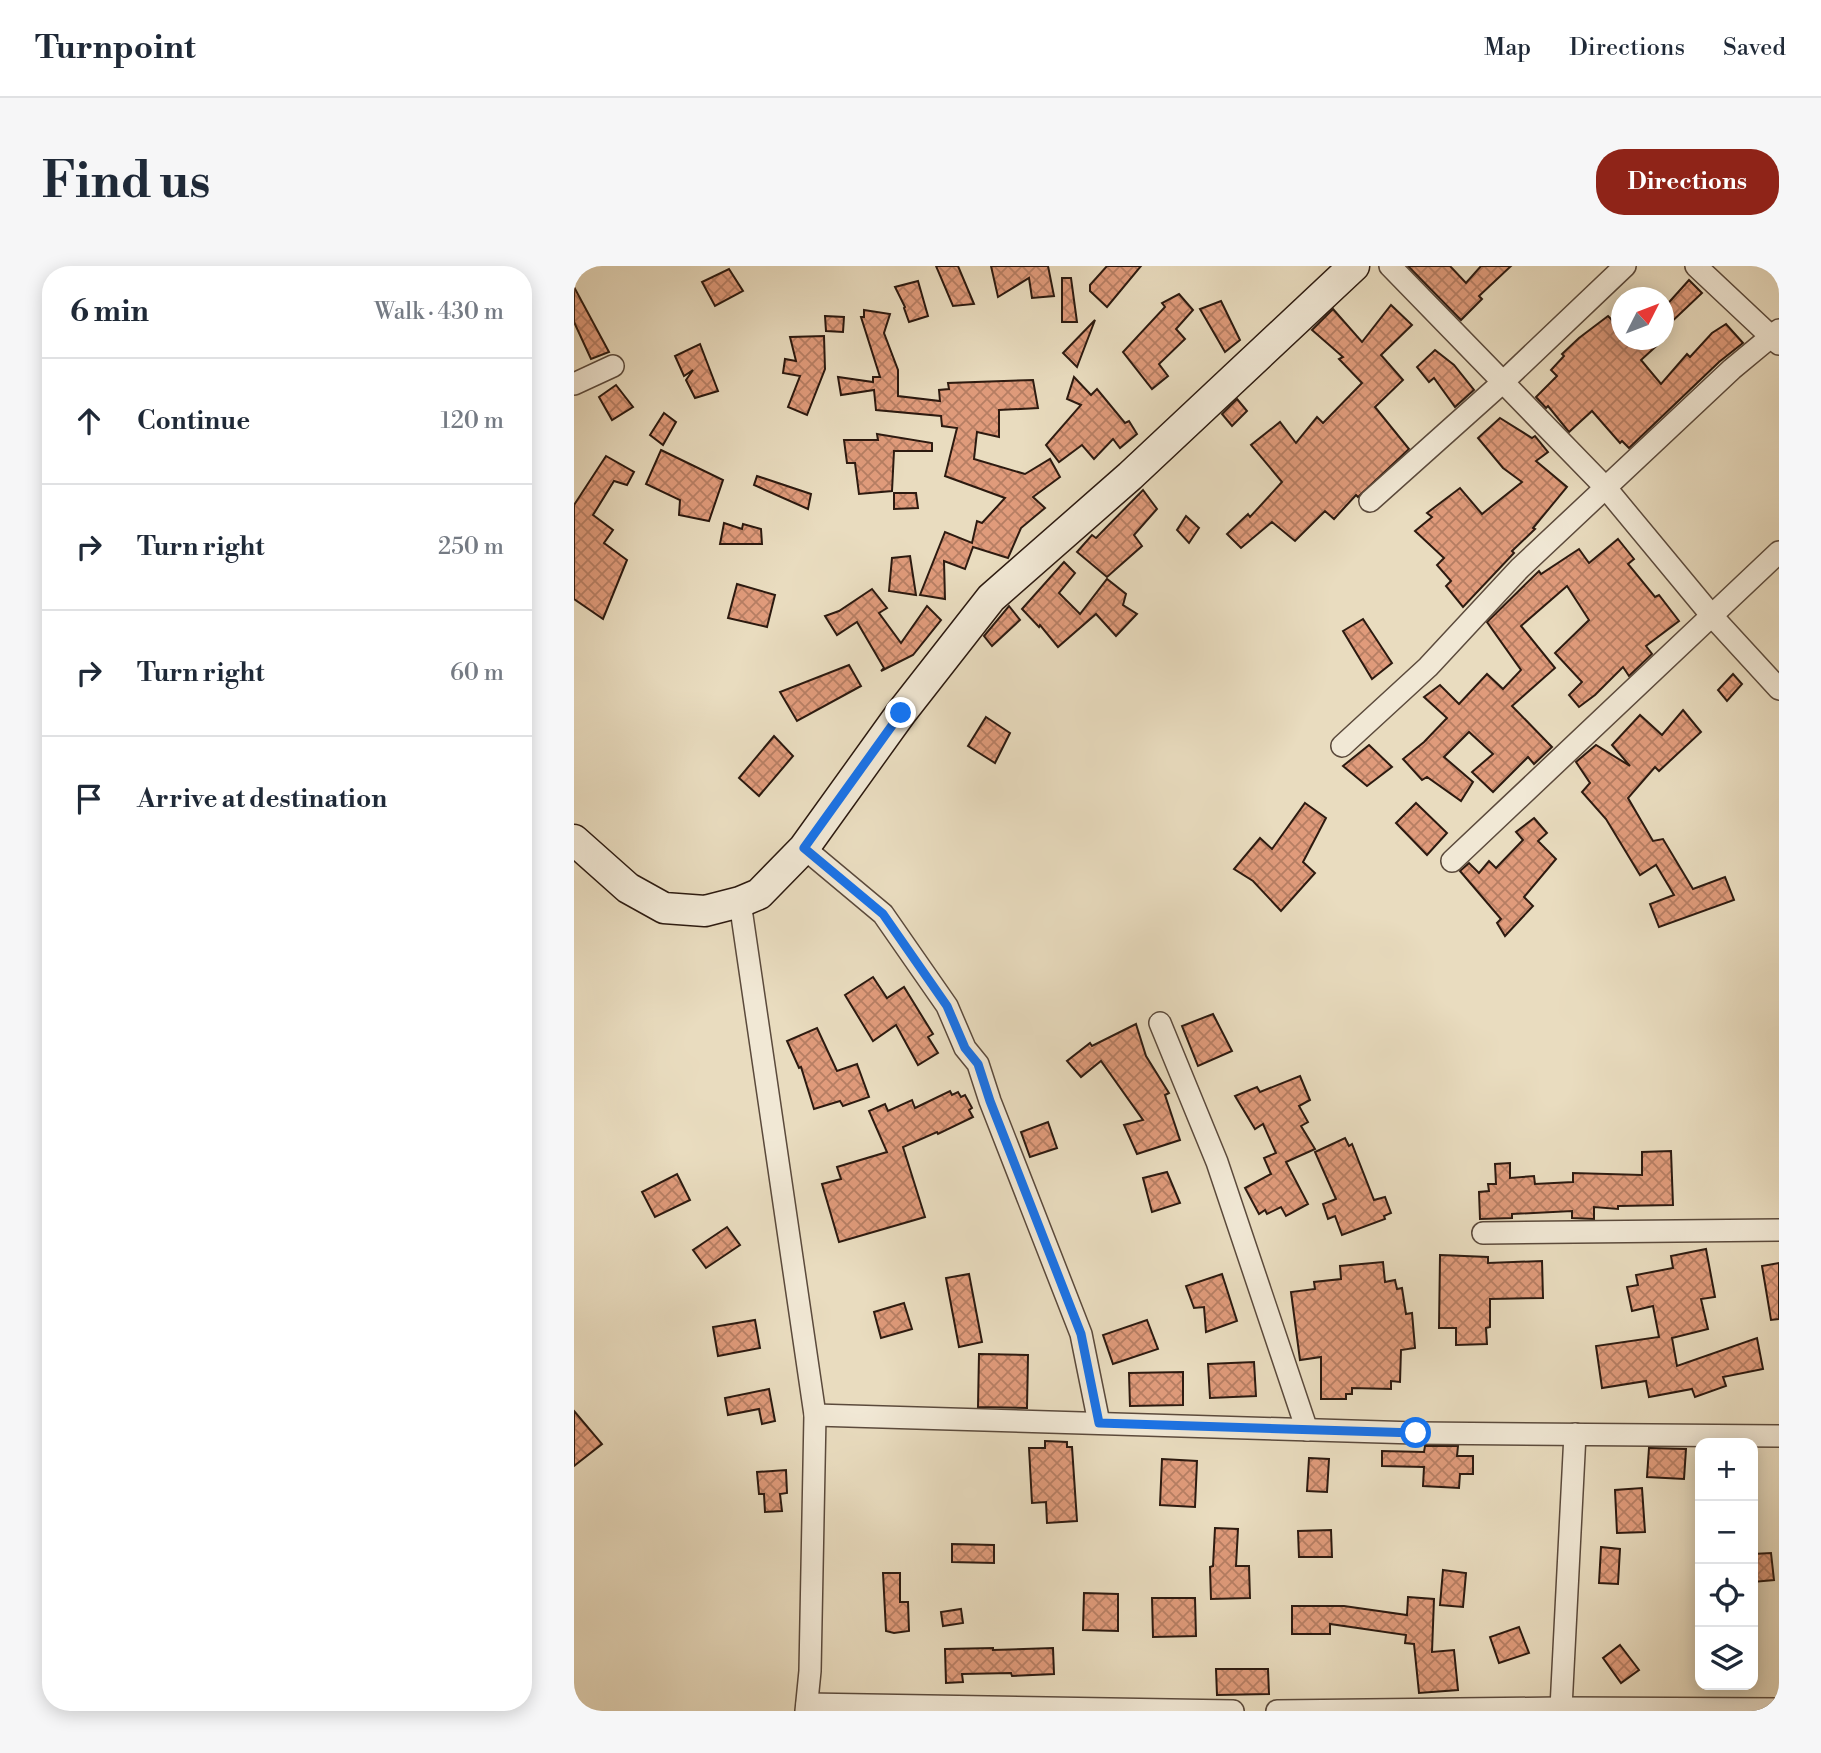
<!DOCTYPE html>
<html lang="en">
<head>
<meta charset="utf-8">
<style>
	body { margin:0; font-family:"Libre Bodoni",serif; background:#f6f6f7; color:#1f2937 }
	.controls { position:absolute; right:21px; bottom:21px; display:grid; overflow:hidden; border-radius:14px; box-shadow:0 4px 18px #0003 }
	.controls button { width:63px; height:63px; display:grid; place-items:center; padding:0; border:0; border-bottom:2px solid #e0e1e3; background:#fff; color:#1f2937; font:35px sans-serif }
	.compass { position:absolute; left:1037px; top:21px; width:63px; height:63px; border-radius:50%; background:#fff; box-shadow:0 4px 18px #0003; rotate:48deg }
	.stop { position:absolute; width:21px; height:21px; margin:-16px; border:5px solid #1a73e8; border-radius:50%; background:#fff }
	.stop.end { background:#1a73e8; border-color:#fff; box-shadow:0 2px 7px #0008 }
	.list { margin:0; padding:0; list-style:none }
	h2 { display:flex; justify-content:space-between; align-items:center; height:91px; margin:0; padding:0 28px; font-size:30px }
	h2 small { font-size:23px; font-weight:400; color:#747a83 }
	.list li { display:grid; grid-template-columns:46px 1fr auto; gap:21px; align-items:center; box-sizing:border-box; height:126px; padding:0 28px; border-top:2px solid #e0e1e3 }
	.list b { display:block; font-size:26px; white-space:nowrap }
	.list em { font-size:23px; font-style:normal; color:#747a83 }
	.icon { flex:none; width:38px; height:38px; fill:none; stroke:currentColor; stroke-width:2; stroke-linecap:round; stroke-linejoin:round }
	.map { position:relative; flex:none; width:1205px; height:1445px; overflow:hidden; border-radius:28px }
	header { display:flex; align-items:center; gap:42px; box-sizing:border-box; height:98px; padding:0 35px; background:#fff; border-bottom:2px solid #e0e1e3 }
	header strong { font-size:33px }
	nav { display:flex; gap:38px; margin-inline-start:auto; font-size:24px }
	.intro { display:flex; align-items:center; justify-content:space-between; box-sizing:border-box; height:168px; padding:0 42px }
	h1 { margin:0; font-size:49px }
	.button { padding:18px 32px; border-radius:28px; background:#8f2418; color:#fff; font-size:24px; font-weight:700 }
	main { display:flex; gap:42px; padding:0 42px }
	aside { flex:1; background:#fff; border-radius:28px; box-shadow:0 4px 18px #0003 }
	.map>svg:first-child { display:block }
	.building { fill:url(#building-cross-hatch); stroke:#2c1a10; stroke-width:2 }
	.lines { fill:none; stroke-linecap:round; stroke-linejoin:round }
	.street-casing { stroke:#5b4a3c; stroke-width:24 }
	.secondary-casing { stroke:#2c1a10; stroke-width:33 }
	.street { stroke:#f1e8d5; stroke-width:21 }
	.secondary { stroke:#f1e8d5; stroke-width:30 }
	.route { stroke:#1a73e8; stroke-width:9 }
</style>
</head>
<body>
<header>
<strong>Turnpoint</strong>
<nav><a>Map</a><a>Directions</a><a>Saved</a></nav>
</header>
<div class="intro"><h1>Find us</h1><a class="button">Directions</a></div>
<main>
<aside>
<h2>6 min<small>Walk · 430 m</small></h2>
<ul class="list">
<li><svg class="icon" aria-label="ahead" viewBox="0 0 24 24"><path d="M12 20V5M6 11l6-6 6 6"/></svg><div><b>Continue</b></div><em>120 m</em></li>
<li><svg class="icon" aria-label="right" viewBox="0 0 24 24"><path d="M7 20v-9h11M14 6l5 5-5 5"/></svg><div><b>Turn right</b></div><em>250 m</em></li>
<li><svg class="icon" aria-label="right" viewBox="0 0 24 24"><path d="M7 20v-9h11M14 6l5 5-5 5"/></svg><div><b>Turn right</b></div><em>60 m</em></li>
<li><svg class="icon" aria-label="arrive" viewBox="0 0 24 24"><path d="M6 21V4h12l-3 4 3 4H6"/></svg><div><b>Arrive at destination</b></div></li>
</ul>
</aside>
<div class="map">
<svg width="1205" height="1445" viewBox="0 0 1205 1445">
	<defs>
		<pattern id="building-cross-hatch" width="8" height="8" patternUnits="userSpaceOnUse" patternTransform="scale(1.75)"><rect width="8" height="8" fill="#e09b7b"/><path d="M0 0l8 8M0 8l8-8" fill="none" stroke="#b67e63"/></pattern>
	</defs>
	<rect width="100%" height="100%" fill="#e9dcbf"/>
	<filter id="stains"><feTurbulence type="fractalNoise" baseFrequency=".00286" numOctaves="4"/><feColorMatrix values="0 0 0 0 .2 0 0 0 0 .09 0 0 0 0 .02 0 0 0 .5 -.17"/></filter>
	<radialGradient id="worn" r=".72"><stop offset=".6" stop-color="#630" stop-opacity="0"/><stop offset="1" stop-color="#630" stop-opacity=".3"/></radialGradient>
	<g class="building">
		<path d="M362 0H384L400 38 379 40Z"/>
		<path d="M417 0H474L480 30 458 32 455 12 424 31Z"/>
		<path d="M533 0H567L533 41 516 25V19Z"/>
		<path d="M834 0H876L892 17 907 0H937L905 30 908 33 887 54Z"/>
		<path d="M155 3 169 25 141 40 128 16Z"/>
		<path d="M488 12H497L503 56H488Z"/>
		<path d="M1115 14 1128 27 1089 64V43Z"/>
		<path d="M344 15 354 50 335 56 330 42 331 41 321 21Z"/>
		<path d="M0 21 35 86 17 93 0 56Z"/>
		<path d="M605 28 619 44 602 63 611 73 585 98 594 110 578 123 549 86 591 41 588 37Z"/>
		<path d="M647 35 666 74 651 86 626 43Z"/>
		<path d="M817 39 838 59 807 89 829 114 801 141 835 183 784 231 782 229 760 253 751 245 721 275 698 256 667 282 653 268 674 248 676 251 708 216 677 179 706 156 722 177 743 151 749 157 788 117 765 93 769 91 738 64 759 43 788 76Z"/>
		<path d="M290 44 316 48 310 67 324 104V130L366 135 365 124 375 123 374 117 459 114 464 142 425 144V171L403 166 400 193 451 208 476 193 486 211 459 231 471 242 447 262 434 292 399 281 391 303 370 295 371 333 346 329 371 266 398 277 403 255 408 257 431 232 371 210 383 162 368 160 367 150 302 144 300 124 267 129 264 111 299 116V111H306L287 51H290Z"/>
		<path d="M251 50 270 51 269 66 252 65Z"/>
		<path d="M1034 50 1047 64V74H1089L1067 94 1087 118 1113 88 1116 91 1138 67 1152 58 1169 77 1145 96 1055 182 1048 175 1046 177 1018 145 995 166 974 140 972 142 962 131 983 110 977 104 990 90 988 88 1005 72Z"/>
		<path d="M521 54 503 101 489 87Z"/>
		<path d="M250 70 251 103 233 149 214 141 226 110 209 107 211 93 222 95 216 71Z"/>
		<path d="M126 78 144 125 121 132 112 114 119 104 110 110 101 90Z"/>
		<path d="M861 84 880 99 900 124 881 141 860 112 855 116 843 101Z"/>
		<path d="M500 111 517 129 523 123 551 157 555 155 563 168 546 182 539 173 520 193 508 179 485 196 472 179 507 139 493 133Z"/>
		<path d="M42 119 59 141 38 154 25 131Z"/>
		<path d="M663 133 673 145 658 160 648 148Z"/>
		<path d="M90 147 102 156 89 179 76 169Z"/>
		<path d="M926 152 958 172 961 170 974 186 962 195 993 221 959 262 961 263 938 285 940 287 889 341 872 320 877 315 863 299 870 292 841 265 858 251 853 247 886 222 908 248 948 216 929 202 904 172Z"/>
		<path d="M303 168 358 177V185H320L318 225 285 228 281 197H273L270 174H304Z"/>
		<path d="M87 184 149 214 135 255 105 249 106 234 72 218Z"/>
		<path d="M32 190 60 206 53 219 40 215 19 249 39 264 30 277 53 294 29 353 0 333V239Z"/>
		<path d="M183 210 237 228 234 243 180 219Z"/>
		<path d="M569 224 583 243 560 269 568 280 533 311 503 286 518 269 522 272Z"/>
		<path d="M320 227H342L344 242 320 243Z"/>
		<path d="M612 250 625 262 615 277 603 264Z"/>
		<path d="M150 257 168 263 169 258 187 263 188 278H146Z"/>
		<path d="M1044 273 1060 293 1054 298 1081 331 1085 329 1105 355 1072 380 1078 388 1055 410 1049 401 1021 429 1005 441 995 429 1008 416 981 387 1015 354 993 320 947 360 981 402 938 440 978 481 960 498 954 491 919 526 898 506 919 488 895 466 870 491 899 516 887 535 853 511 848 514 829 493 850 476 873 452 850 431 866 419 885 438 913 408 929 423 947 404 913 356 965 305 967 308 1005 283 1015 297Z"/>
		<path d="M336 290 342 329 315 325 318 292Z"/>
		<path d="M490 296 501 307 485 327 506 348 533 313 552 328 549 339 563 348 542 370 522 348 484 381 466 359 465 361 448 343Z"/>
		<path d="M163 318 201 329 193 361 154 352Z"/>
		<path d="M298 323 313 342 305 347 327 377 353 340 367 354 339 389 307 405 310 402 283 356 263 369 251 350 265 345Z"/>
		<path d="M435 340 446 354 418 380 410 370Z"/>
		<path d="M789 353 818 397 798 413 769 365Z"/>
		<path d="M275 399 287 420 223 455 206 426Z"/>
		<path d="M1159 408 1168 418 1153 435 1144 424Z"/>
		<path d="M1109 444 1127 466 1085 505 1081 501 1054 532 1079 575 1089 573 1119 623 1151 611 1160 634 1085 661 1076 638 1100 629 1082 599 1066 609 1032 553 1008 526 1016 517 1002 496 1022 479 1056 500 1038 479 1066 449 1088 469Z"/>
		<path d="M412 451 436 467 421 497 394 480Z"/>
		<path d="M200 470 219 490 185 530 165 512Z"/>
		<path d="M795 479 818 501 793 520 769 500Z"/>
		<path d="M731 537 752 552 729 596 741 607 707 645 679 615 660 603 686 572 698 583Z"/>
		<path d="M842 537 873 567 853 589 822 557Z"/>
		<path d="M960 552 973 567 964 575 982 593 950 631 959 640 931 670 923 657 927 653 886 605 895 597 905 607 915 595 922 602 949 574 942 566Z"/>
		<path d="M299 711 313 732 330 721 359 768 354 771 364 787 344 799 322 759 299 775 271 729Z"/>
		<path d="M639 748 658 785 624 800 608 760Z"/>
		<path d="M562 758 572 790 595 827 591 829 606 874 563 888 550 859 569 854 527 795 507 811 493 795 516 777 518 780Z"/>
		<path d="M243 762 263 805 283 798 295 831 269 840 266 835 240 843 227 801 225 802 213 775Z"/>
		<path d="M726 810 736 834 725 840 734 856 727 860 741 883 712 896 734 938 712 950 707 941 693 948 691 944 685 948 671 922 697 908 690 892 702 887 689 858 681 863 661 830 683 821 686 826Z"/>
		<path d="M376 825 378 829 384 826 387 831 391 829 398 842 395 844 399 851 364 868 363 866 329 881 351 951 265 976 248 918 267 913 263 901 313 886 295 845 311 838 314 845 338 834 341 842Z"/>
		<path d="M474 856 483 882 456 891 447 866Z"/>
		<path d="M771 872 775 880 778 878 800 934 811 931 817 947 810 950 811 953 768 969 761 950 754 953 749 938 762 933 741 886Z"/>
		<path d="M1097 885 1099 939 1044 940V943L1020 941V953L998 952V945L938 948V952L906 953 905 926 915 925 914 918H922L921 898 936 897V912L960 910 961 918 999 916V907L1068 909V886Z"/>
		<path d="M593 906 606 937 578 946 569 912Z"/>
		<path d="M103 908 116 934 81 951 68 926Z"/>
		<path d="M153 961 166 979 132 1002 119 984Z"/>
		<path d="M1132 983 1141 1031 1127 1033 1134 1063 1098 1072 1103 1100 1183 1072 1189 1103 1149 1111 1152 1120 1121 1131 1118 1123 1075 1131 1072 1115 1028 1122 1022 1080 1085 1071 1079 1040 1058 1045 1053 1021 1064 1019 1062 1009 1099 1002 1097 990Z"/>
		<path d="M866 989 914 991V997L968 995 969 1032 916 1033V1061L912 1062 913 1078 882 1079V1062H865Z"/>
		<path d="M809 996 811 1016 821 1014 823 1023 828 1022 832 1048 838 1047 841 1082 827 1084 826 1116 817 1115V1123L778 1122V1128H772V1133H747V1091L726 1094 717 1026 741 1023 740 1016 767 1013 766 1000Z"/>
		<path d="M1205 997V1053L1197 1054 1188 1000Z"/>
		<path d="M395 1008 408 1076 385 1081 372 1012Z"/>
		<path d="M648 1008 663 1055 632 1066 630 1041 620 1042 612 1020Z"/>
		<path d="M330 1037 338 1063 307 1072 300 1046Z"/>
		<path d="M181 1054 186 1082 144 1090 139 1061Z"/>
		<path d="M573 1054 584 1083 539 1098 529 1069Z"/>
		<path d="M405 1088 454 1089 453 1142 404 1141Z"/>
		<path d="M680 1096 682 1130 636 1132 634 1098Z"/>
		<path d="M609 1106V1139L556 1140 555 1107Z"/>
		<path d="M195 1123 201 1155 188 1158 185 1143 154 1149 151 1132Z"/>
		<path d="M0 1145 28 1178 0 1200Z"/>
		<path d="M471 1175 493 1176V1181H498L503 1255 473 1257 472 1236 458 1237 455 1182H471Z"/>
		<path d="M851 1180H884L883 1190H899V1208H886L885 1222 849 1220 850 1201 808 1200V1185L850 1186Z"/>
		<path d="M1075 1182 1112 1183 1110 1213 1073 1211Z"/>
		<path d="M735 1192 755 1193 753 1226 733 1225Z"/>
		<path d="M588 1193 623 1195 621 1241 586 1239Z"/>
		<path d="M212 1204 213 1227 206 1228 208 1245 191 1246 190 1228H185L183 1206Z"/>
		<path d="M1068 1222 1071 1266 1043 1267 1041 1224Z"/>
		<path d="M641 1262 664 1263 662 1300H675L676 1332 637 1333 636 1301 639 1300Z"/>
		<path d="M757 1264 758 1291H725L724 1265Z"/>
		<path d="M378 1278 420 1279V1297L378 1296Z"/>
		<path d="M1027 1281 1046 1283 1044 1318 1025 1317Z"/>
		<path d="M1197 1287 1200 1314 1179 1316V1288Z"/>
		<path d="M869 1304 892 1307 889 1341 866 1339Z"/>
		<path d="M309 1307H326V1336H334L335 1365 320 1367 312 1365Z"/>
		<path d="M510 1327 544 1328V1365L509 1364Z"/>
		<path d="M834 1331 860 1333 858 1386 880 1384 884 1424 845 1427 840 1378 831 1377 832 1369 756 1358V1368H718V1340H770L833 1349Z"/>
		<path d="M578 1332H621L622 1370 579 1371Z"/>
		<path d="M387 1343 389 1357 369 1360 367 1346Z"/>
		<path d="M945 1361 955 1387 925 1397 916 1371Z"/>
		<path d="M1046 1379 1065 1404 1047 1417 1029 1392Z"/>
		<path d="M419 1382V1384L479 1382 480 1408 438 1410 437 1407 388 1408 389 1416 372 1417 371 1383Z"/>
		<path d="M642 1403H694L695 1428 643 1429Z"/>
	</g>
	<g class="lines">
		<defs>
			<g id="street">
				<path d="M816 0 1031 221 1138 350 1205 423"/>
				<path d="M1122 0 1205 78"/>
				<path d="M0 118 39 100"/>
				<path d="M796 235 929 116 1051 0"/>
				<path d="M768 480 854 401 946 302 1158 103 1205 64"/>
				<path d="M230 582 309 648 373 740 391 782 404 798 416 835 507 1068 525 1157"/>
				<path d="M878 595 1205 286"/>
				<path d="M166 636 241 1149 236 1405 232 1445"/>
				<path d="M586 757 643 896 733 1164"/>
				<path d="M909 967 1205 964"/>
				<path d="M241 1149 842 1167 1205 1170"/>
				<path d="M233 1438 659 1445"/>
				<path d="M987 1442 1001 1168"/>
				<path d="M703 1445 987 1442 1205 1443"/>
			</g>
			<path id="secondary" d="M0 574 54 622 90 642 131 645 166 636 185 628 230 582 327 447 417 332 556 210 780 0"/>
		</defs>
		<use href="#street" class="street-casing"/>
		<use href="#secondary" class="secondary-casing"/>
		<use href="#street" class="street"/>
		<use href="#secondary" class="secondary"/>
	</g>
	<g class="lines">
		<path class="route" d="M327 447 230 582 309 648 373 740 391 782 404 798 416 835 507 1068 525 1157 842 1167"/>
	</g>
	<rect width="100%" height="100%" filter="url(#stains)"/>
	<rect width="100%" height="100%" fill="url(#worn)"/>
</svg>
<div class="controls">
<button>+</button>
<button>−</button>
<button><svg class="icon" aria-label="locate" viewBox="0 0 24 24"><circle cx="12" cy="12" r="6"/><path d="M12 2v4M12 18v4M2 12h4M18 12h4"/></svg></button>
<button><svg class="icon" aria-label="layers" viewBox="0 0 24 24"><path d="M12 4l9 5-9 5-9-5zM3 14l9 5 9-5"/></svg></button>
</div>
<svg class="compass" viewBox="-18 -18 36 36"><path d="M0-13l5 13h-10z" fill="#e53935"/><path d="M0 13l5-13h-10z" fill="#747a83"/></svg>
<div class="stop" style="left:842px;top:1167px"></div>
<div class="stop end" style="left:327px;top:447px"></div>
</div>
</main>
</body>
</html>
